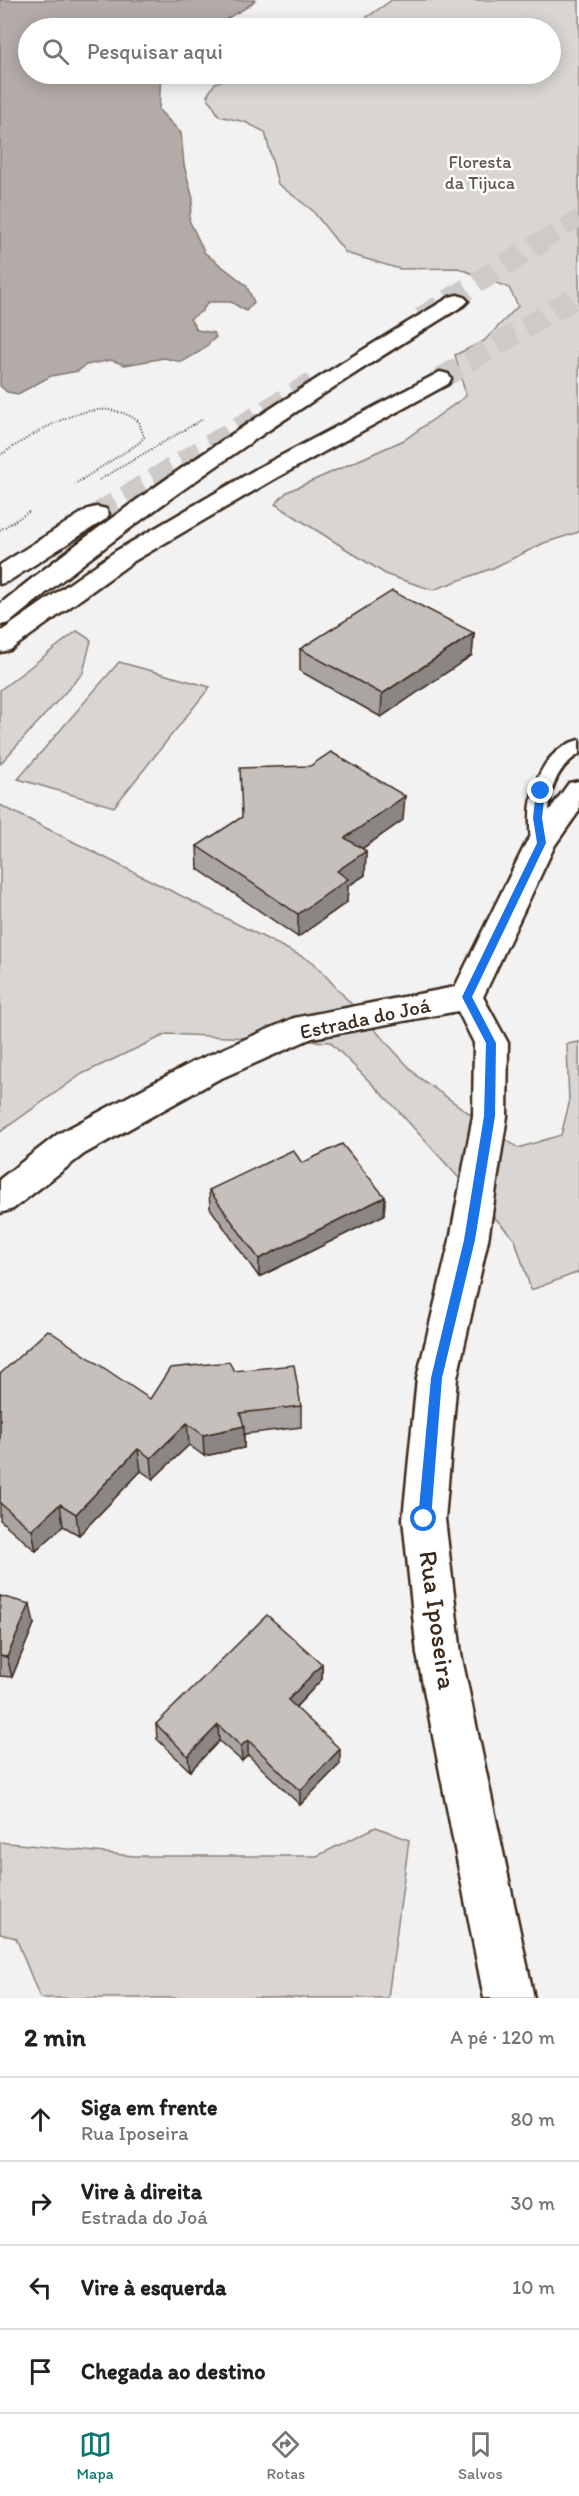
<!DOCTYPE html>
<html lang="pt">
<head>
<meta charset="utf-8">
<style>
	body { margin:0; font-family:Itim,sans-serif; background:#f2f2f2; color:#202124 }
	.stop { position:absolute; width:18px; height:18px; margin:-14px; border:4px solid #1a73e8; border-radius:50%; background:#fff }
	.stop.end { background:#1a73e8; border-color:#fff; box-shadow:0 2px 6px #0008 }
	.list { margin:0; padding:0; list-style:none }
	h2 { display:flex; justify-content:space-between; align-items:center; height:78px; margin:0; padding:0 24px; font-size:26px }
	h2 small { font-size:20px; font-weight:400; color:#757577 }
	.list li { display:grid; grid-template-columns:39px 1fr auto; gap:18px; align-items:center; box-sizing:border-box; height:84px; padding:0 24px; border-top:2px solid #e0e0e0 }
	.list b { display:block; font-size:22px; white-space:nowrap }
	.list p { margin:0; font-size:20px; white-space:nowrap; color:#757577 }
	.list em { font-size:20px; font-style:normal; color:#757577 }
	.icon { flex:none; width:33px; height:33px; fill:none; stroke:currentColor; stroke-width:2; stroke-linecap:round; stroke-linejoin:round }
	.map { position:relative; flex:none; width:579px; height:1998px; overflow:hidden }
	.search { position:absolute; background:#fff; box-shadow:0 3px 15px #0003; left:18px; right:18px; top:18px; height:66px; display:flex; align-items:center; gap:15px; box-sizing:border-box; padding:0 21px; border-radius:33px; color:#757577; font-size:22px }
	.sheet { height:414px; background:#fff }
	nav { display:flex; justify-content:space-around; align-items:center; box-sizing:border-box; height:84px; border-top:2px solid #e0e0e0; background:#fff; font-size:16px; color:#757577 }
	nav a { display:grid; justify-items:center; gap:3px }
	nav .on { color:#0f766e }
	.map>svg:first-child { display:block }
	.green { fill:#d8d5d2; stroke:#8a8078; stroke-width:1.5 }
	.water { fill:#b2aba7; stroke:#827770; stroke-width:1.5 }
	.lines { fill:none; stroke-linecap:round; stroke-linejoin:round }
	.highway-tunnel-far1 { stroke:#cecac8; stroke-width:18; stroke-dasharray:18 9; stroke-linecap:butt }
	.highway-tunnel { stroke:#cecac8; stroke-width:22; stroke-dasharray:22 11; stroke-linecap:butt }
	.lane-casing { stroke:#3b2a1e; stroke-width:5 }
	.street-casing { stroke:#3b2a1e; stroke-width:5 }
	.highway-casing { stroke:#3b2a1e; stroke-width:5 }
	.path { stroke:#3b2a1e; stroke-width:2; stroke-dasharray:1 2; stroke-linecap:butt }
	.lane { fill:#fff; fill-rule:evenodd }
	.street { fill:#fff; fill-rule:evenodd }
	.highway { fill:#fff; fill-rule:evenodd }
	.wall { fill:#aaa5a3; stroke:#3b2a1e; stroke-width:1.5 }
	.shaded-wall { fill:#8b8684; stroke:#3b2a1e; stroke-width:1.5 }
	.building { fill:#c6c0bd; stroke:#3b2a1e; stroke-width:1.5 }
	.route { fill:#1a73e8 }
	.labels { text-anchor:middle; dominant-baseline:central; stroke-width:5; stroke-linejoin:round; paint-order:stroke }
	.far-park-label { font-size:18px; fill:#62554b; stroke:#fff }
	.street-label { font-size:21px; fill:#3b2a1e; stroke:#fff }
	.near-street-label { font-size:26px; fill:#3b2a1e; stroke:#fff }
</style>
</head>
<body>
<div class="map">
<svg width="579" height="1998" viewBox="0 0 579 1998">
	<rect width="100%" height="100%" fill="#f3f2f2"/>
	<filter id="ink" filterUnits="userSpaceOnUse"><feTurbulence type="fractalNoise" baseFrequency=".0167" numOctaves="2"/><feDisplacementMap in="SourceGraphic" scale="12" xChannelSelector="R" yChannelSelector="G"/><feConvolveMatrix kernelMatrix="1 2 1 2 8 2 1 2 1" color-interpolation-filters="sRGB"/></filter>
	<g filter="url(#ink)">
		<g class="green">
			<path d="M392 0H579V532L544 543 493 568 433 590 387 575 275 504 287 492 404 440 466 396 455 355 484 341 518 306 509 288 458 268 400 269 346 253 312 210 278 184 265 132 245 122 219 116 207 96 215 83 241 74H550V28H357V24Z"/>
			<path d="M77 631 91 640 83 673 0 764V690Z"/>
			<path d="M119 662 210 687 114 807 18 779Z"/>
			<path d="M0 805 313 962 417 1076 518 1148 561 1135 569 1104 567 1044 579 1042V1272L531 1290 515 1240 392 1104 330 1042 167 1034 82 1074 0 1132Z"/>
			<path d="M376 1827 409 1840 388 1998H40L16 1938 0 1934V1842L134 1856H317Z"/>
		</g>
		<path class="water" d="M0 0H255C244 13 226 14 218 28H28V74H161L159 110 181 133 184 165 193 199 189 220 205 253 246 285 254 302 246 311 231 302H208L202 311 190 319 197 330 214 333 216 337 201 351 182 362 164 358 125 365 111 360 86 365 78 371 51 376 18 394 7 392 0 386Z"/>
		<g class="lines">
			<path class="highway-tunnel-far1" d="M541 242 579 218"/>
			<g class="highway-tunnel">
				<path d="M421 318 543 241"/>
				<path d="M440 379 579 295"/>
				<path d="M97 514 312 383"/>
			</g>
			<defs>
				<path id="lane" d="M579 740V754C553 770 548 796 549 824 549 833 552 841 548 848H534C530 841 530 832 530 824 529 790 542 750 579 740Z"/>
				<path id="street" d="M579 781V811L555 845 483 997 508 1043 507 1116 488 1240 457 1378 445 1519 461 1654 534 1998H484L417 1654 403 1519 417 1378 450 1240 473 1116 474 1043 458 1011 312 1038 217 1080 84 1154 13 1209 0 1213V1179L58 1134 193 1062 294 1018 455 987 526 843 569 783Z"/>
				<g id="highway">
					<path d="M457 295 464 297 468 301 464 305C306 402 153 504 9 623L0 625V604C142 489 293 391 450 297Z"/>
					<path d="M440 372 448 374 451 379 448 384 276 478 134 561 10 650 0 652V632L116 551 258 468Z"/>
					<path d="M97 507 106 509 109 514 106 519 9 581 0 584V565L88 509Z"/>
				</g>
			</defs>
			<use href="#lane" class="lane-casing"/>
			<use href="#street" class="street-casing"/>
			<use href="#highway" class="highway-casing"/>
			<g class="path">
				<path d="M0 455C37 433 96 388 139 422L144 437 139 443 75 484"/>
				<path d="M99 480 203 419"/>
				<path d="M0 530 30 511"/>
			</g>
			<use href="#lane" class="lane"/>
			<use href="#street" class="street"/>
			<use href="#highway" class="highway"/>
		</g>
		<g class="wall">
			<path d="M474 633 472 655 381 717 300 671V649Z"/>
			<path d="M403 820 362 849 366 851 365 875 348 886 347 902 298 937 198 869 197 846Z"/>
			<path d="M302 1163 385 1197 384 1215 259 1277 210 1208 209 1190Z"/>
			<path d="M234 1371 301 1406V1427L244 1434V1448L204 1456 189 1445 153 1479 141 1471 79 1535 63 1526 36 1551 0 1520V1374L150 1399Z"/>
			<path d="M0 1596 34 1624 12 1677 0 1676Z"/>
			<path d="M322 1664V1679L296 1707 340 1764 300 1805 248 1755 242 1761 219 1741 190 1771 157 1739 156 1724Z"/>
		</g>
		<g class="shaded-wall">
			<path d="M474 633 472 655 381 717 382 694Z"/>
			<path d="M405 796 403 820 344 861 345 838Z"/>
			<path d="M366 851 365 875 348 886 347 902 298 937V914L337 871Z"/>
			<path d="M385 1197 384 1215 259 1277V1259Z"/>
			<path d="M187 1423 189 1445 153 1479 151 1458Z"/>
			<path d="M244 1426V1448L204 1456 203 1435Z"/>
			<path d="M138 1449 141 1471 79 1535 76 1514Z"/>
			<path d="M60 1504 63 1526 36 1551 32 1530Z"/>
			<path d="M30 1604 34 1624 12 1677 7 1657Z"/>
			<path d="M322 1664V1679L288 1715V1700Z"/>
			<path d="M218 1725 219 1741 190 1771 188 1756Z"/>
			<path d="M248 1740V1755L242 1761 241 1746Z"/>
			<path d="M340 1749V1764L300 1805V1791Z"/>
		</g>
		<g class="building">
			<path d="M392 591 474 633 382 694 300 649Z"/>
			<path d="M331 752 405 796 345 838 366 851 337 871 348 879 298 914 197 846 242 817 240 768 310 766Z"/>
			<path d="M342 1144 385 1197 259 1259 209 1190 293 1150 302 1163Z"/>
			<path d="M48 1330 150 1399 170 1368 229 1362 234 1371 294 1365 301 1406 240 1413 244 1426 203 1435 187 1423 151 1458 138 1449 76 1514 60 1504 32 1530 0 1503V1374Z"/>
			<path d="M0 1596 30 1604 7 1657 0 1656Z"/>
			<path d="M267 1615 322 1664 288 1700 340 1749 300 1791 248 1740 241 1746 218 1725 188 1756 156 1724Z"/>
		</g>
	</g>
	<path class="route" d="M541 788 545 791 542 818 546 843 472 997 496 1043 495 1116 475 1240 442 1378 431 1519 424 1525 418 1519 431 1378 464 1240 484 1116 486 1043 462 997 537 843 533 818 536 791Z"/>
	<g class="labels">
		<g class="far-park-label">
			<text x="480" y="162">Floresta<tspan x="480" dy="21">da Tijuca</tspan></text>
		</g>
		<g class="street-label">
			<text transform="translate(365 1018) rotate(-12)">Estrada do Joá</text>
		</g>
		<g class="near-street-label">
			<text transform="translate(438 1620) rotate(82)">Rua Iposeira</text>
		</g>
	</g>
</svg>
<div class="stop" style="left:424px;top:1519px"></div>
<div class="stop end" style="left:541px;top:791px"></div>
<div class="search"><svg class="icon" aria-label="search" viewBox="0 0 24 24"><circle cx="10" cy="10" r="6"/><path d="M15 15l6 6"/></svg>Pesquisar aqui</div>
</div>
<section class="sheet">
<h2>2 min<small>A pé · 120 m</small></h2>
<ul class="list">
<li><svg class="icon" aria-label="ahead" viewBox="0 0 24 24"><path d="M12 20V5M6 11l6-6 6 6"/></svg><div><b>Siga em frente</b><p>Rua Iposeira</p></div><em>80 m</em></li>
<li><svg class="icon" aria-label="right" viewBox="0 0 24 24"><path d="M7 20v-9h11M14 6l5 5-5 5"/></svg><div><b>Vire à direita</b><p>Estrada do Joá</p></div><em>30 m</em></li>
<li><svg class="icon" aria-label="left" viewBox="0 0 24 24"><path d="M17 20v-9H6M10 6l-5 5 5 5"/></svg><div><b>Vire à esquerda</b></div><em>10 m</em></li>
<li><svg class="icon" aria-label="arrive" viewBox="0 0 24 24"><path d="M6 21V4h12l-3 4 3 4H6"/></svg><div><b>Chegada ao destino</b></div></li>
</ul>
</section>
<nav>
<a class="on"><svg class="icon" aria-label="map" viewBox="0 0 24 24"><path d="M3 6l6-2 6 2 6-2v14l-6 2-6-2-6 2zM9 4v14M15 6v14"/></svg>Mapa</a>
<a><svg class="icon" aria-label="directions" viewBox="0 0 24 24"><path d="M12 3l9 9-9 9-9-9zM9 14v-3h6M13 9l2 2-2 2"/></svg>Rotas</a>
<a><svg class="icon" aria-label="saved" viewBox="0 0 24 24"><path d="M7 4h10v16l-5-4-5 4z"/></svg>Salvos</a>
</nav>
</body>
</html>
